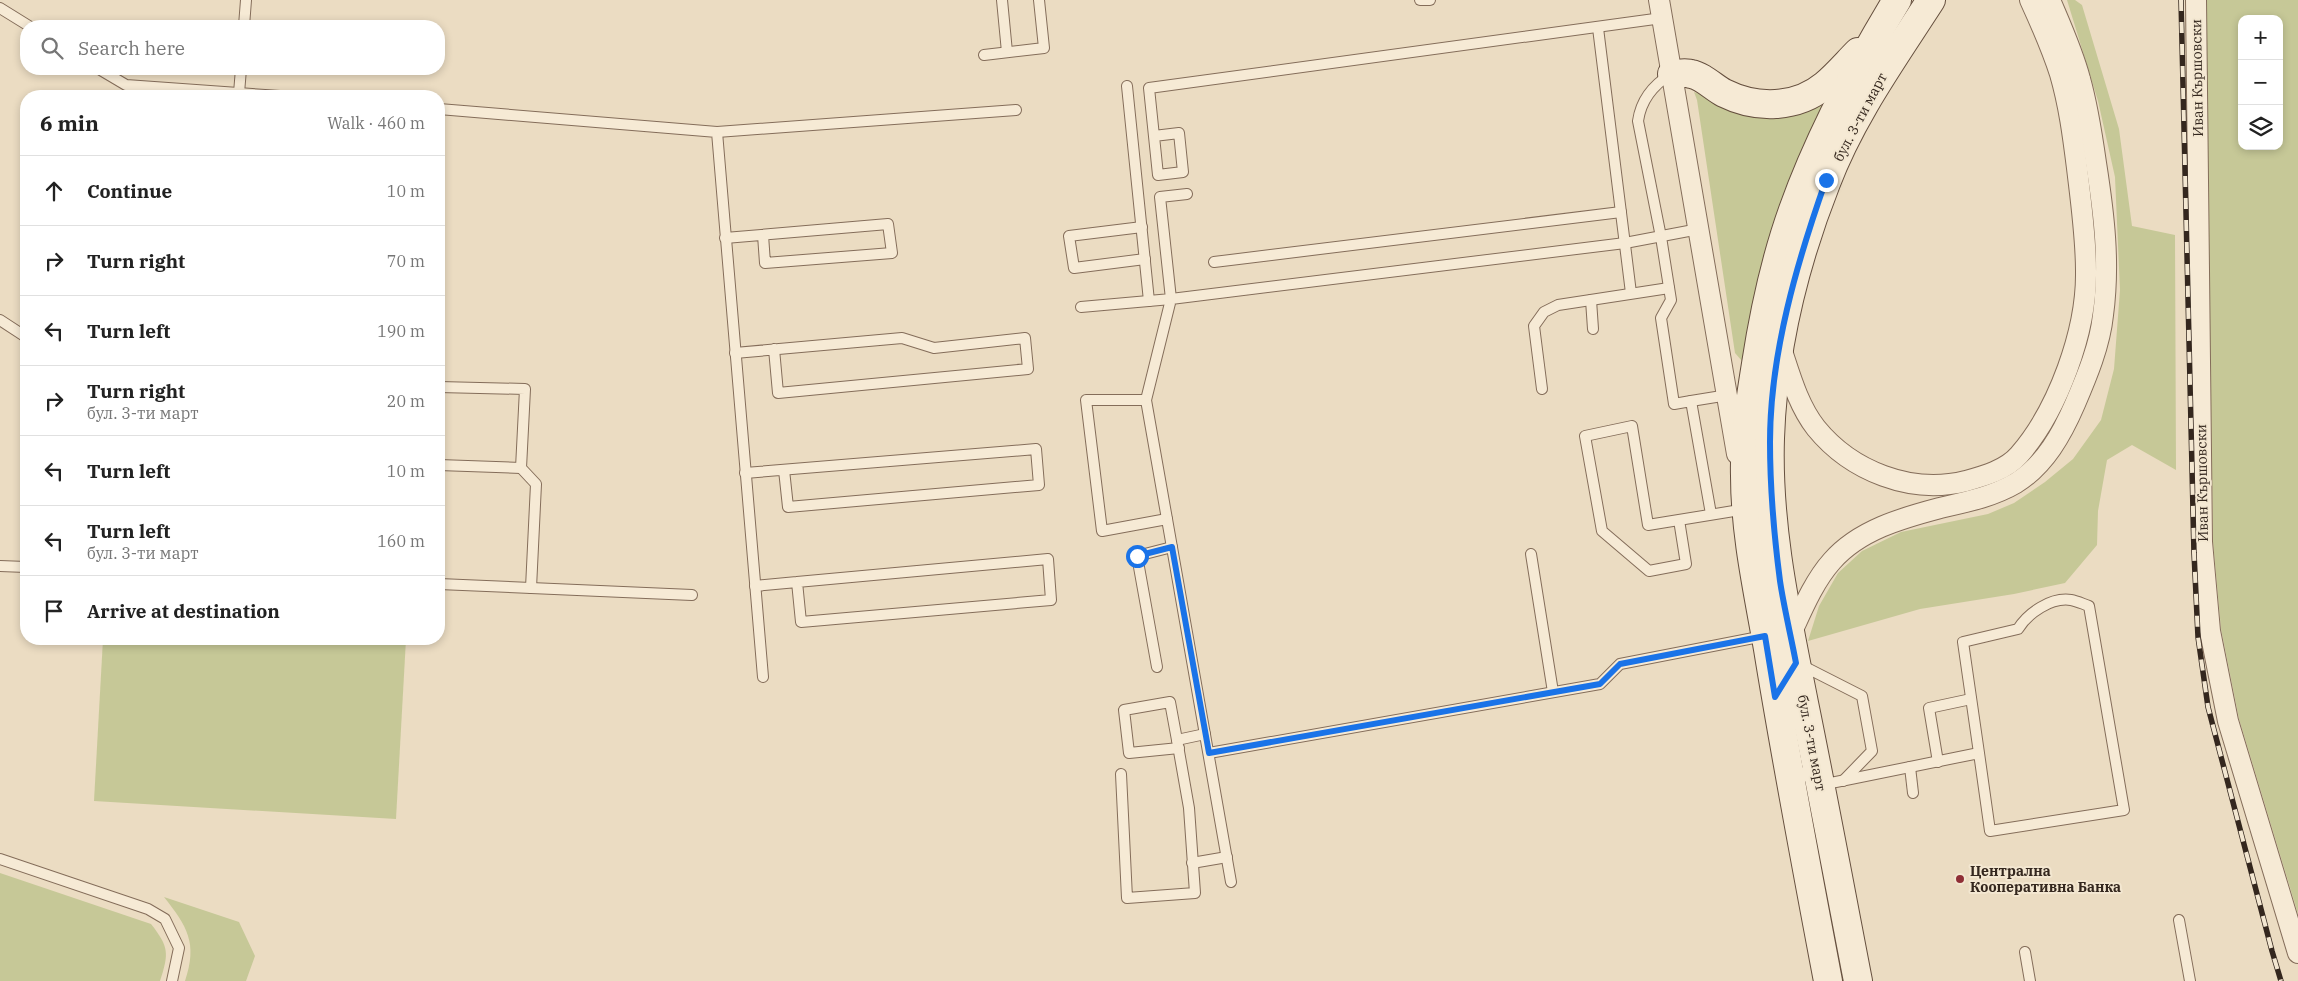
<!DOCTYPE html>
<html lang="en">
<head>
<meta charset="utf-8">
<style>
	body { margin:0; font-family:"IBM Plex Serif",serif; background:#f2f2f2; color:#222 }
	.controls { position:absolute; right:15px; top:15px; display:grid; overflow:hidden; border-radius:10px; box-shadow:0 2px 8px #0003 }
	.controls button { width:45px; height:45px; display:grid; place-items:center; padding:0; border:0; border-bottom:1px solid #e0e0e0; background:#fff; color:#222; font:25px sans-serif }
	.stop { position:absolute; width:15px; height:15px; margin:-11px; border:4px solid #1a73e8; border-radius:50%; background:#fff }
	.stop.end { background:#1a73e8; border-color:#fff; box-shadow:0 1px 5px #0008 }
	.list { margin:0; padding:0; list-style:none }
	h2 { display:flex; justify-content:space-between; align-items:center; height:65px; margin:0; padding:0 20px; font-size:21px }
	h2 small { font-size:16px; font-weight:400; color:#767676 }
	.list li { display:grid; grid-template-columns:32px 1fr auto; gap:15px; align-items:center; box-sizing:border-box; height:70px; padding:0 20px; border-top:1px solid #e0e0e0 }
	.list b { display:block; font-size:19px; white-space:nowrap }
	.list p { margin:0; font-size:16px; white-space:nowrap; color:#767676 }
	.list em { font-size:16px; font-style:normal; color:#767676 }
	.icon { flex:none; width:28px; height:28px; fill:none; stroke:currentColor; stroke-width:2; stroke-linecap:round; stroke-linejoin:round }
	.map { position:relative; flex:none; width:2298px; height:981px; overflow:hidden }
	.search { position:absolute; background:#fff; box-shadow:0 2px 8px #0003; left:20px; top:20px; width:425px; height:55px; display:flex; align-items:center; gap:12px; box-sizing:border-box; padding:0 18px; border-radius:20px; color:#767676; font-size:19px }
	.panel { position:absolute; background:#fff; box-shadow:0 2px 8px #0003; left:20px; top:90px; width:425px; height:555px; border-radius:20px }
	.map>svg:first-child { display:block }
	.green { fill:#c6c897; fill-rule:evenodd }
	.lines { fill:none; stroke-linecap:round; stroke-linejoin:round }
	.service-casing { stroke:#846d5a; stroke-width:12 }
	.minor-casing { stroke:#846d5a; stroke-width:22 }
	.secondary-casing { stroke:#654f3e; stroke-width:30 }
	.service { stroke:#f6ead5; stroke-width:10 }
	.minor { stroke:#f6ead5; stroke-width:20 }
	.secondary { stroke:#f6ead5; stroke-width:28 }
	.rail-casing { stroke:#34271e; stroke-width:5.5 }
	.rail { stroke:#f3e7d1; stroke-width:4; stroke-dasharray:11; stroke-linecap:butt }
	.route { stroke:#1a73e8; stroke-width:6 }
	.poi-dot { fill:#8f2e35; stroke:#f3e7d1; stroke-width:2 }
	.labels { text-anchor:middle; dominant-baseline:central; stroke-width:4; stroke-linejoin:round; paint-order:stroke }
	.street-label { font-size:14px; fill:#34271e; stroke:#f3e7d1 }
	.poi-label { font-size:14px; font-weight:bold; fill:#34271e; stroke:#f3e7d1; text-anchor:start }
</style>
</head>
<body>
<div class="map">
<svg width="2298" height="981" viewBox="0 0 2298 981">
	<rect width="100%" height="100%" fill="#ebdcc2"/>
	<g class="green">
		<path d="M2067 0H2075L2082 5 2119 129 2132 226 2175 235 2176 470 2132 445 2107 460 2098 511 2097 545 2065 583 2014 594 1920 609 1808 641 1819 606 1838 573 1862 551 1901 532 1988 514 2014 503 2045 482 2073 459 2101 420 2114 369 2120 290 2115 177 2098 101Z"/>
		<path d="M2205 0H2298V914L2239 719 2221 629 2213 542ZM2242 19H2279V146H2242Z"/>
		<path d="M1694 92 1741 110 1827 100C1818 117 1808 134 1801 151 1774 218 1756 290 1742 361L1735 353 1697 100Z"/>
		<path d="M103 639H406L396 819 94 801Z"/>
		<path d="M0 873 151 924C169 947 169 953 160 981H0Z"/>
		<path d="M164 897 239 922 255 956 246 981H185C198 943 187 926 164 897Z"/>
	</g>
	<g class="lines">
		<defs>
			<g id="service">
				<path d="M1002 0 1007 52"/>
				<path d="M1420 0H1430"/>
				<path d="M0 8 29 26"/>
				<path d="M244 26 246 0"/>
				<path d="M1598 28 1631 293"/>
				<path d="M984 55 1044 48 1039 0"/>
				<path d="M99 69 126 85 280 96"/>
				<path d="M1671 74C1653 85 1641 100 1638 121L1661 237 1671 300 1661 318 1674 404 1691 401 1711 514"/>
				<path d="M1127 86 1149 301"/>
				<path d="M239 93 241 69"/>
				<path d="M439 109 717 132 763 677"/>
				<path d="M717 132 1016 110"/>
				<path d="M1154 136 1179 133 1183 172 1158 175 1149 88 1662 18"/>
				<path d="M1142 227 1069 236 1074 268 1145 259"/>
				<path d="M725 238 888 224 892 253 765 263 763 235"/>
				<path d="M1214 262 1621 212"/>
				<path d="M1591 300 1593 329"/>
				<path d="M1081 307 1171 299 1160 197 1187 194"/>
				<path d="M0 320 26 337"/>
				<path d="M735 353 902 338 934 348 1025 338 1028 369 778 393 774 349"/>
				<path d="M439 387 525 389 521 468 536 484 531 588"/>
				<path d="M1542 389 1534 326 1544 312 1558 305 1669 288"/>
				<path d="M1146 400H1086L1102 531 1167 519"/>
				<path d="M1691 401 1728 395"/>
				<path d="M439 465 521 468"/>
				<path d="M745 473 1036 449 1039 485 788 507 784 470"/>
				<path d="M1679 520 1686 564 1649 571 1602 531 1585 436 1632 426 1648 525 1746 509"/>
				<path d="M1531 554 1553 692"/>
				<path d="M0 566 26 567"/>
				<path d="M439 584 692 595"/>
				<path d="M755 586 797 582 1048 559 1051 600 801 622 797 582"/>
				<path d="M1801 665 1862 696 1872 751 1843 781"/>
				<path d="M1157 667 1137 556 1172 547"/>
				<path d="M1177 740 1170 702 1124 710 1129 753 1179 748"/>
				<path d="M1209 753 1600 684 1620 664 1764 636"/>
				<path d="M1938 762 1929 708 1971 699"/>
				<path d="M1792 767 1821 785 1979 753 1990 831 2124 810 2089 606C2083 604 2077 601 2071 600 2051 597 2028 613 2018 629L1963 642 1979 753"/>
				<path d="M1910 767 1913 793"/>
				<path d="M1121 774 1127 898 1195 893 1189 808 1177 740 1205 734"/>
				<path d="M0 859 148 909 165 919 179 948 172 981"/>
				<path d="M1192 863 1227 857"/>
				<path d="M1231 882 1146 400 1171 299 1625 243 1699 229"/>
				<path d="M2179 920 2190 981"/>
				<path d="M2025 952 2030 981"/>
			</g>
			<g id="minor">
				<path d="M1659 0 1737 454"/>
				<path d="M2196 0 2202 542 2210 631 2228 721 2298 953"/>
				<path d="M1781 348C1790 375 1798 405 1816 428 1851 471 1911 495 1966 481 1984 476 2006 470 2019 455 2058 410 2087 331 2086 271 2086 237 2081 202 2077 168 2073 136 2069 105 2060 74 2052 49 2041 24 2030 0"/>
				<path d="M1791 634C1802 610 1814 581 1832 561 1859 530 1902 518 1940 508 1966 502 1992 497 2016 483 2045 465 2062 434 2075 404 2087 376 2100 345 2103 315 2110 263 2104 214 2096 163 2092 135 2088 107 2080 79 2073 52 2061 26 2050 0"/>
			</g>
			<g id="secondary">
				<path d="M1672 74C1678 74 1686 72 1691 74 1703 76 1714 88 1724 93 1756 109 1796 109 1825 85 1837 75 1847 63 1858 52"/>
				<path d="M1828 981C1807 870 1786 760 1768 649 1758 592 1745 534 1745 476 1744 439 1750 401 1756 364 1764 312 1775 260 1793 210 1819 137 1857 66 1897 0"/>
				<path d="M1858 981C1840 888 1823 796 1804 703 1787 616 1767 528 1770 438 1773 351 1794 264 1826 183 1851 117 1893 59 1931 0"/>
			</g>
		</defs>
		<use href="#service" class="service-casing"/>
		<use href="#minor" class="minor-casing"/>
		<use href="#secondary" class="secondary-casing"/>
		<use href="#service" class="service"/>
		<use href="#minor" class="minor"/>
		<use href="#secondary" class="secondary"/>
		<defs>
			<path id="rail" d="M2181 0 2194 553 2198 637 2208 707 2272 951 2281 981"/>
		</defs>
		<use href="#rail" class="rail-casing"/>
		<use href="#rail" class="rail"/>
	</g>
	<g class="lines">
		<path class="route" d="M1137 556 1172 547 1209 753 1600 684 1620 664 1765 636 1775 697 1796 663C1791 636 1784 608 1780 581 1774 535 1770 488 1770 442 1770 354 1797 262 1826 180"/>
	</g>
	<circle class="poi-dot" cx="1960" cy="879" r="5"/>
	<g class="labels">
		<g class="street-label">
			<text transform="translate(2197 78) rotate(-91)">Иван Кършовски</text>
			<text transform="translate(1860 117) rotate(-62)">бул. 3-ти март</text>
			<text transform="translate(2202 483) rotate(-91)">Иван Кършовски</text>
			<text transform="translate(1812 743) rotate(79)">бул. 3-ти март</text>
		</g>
		<g class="poi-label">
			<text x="1970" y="871">Централна<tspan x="1970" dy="16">Кооперативна Банка</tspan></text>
		</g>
	</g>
</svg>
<div class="controls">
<button>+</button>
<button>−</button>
<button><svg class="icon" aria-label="layers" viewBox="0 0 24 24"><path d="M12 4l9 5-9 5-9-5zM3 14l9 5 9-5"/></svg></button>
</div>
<div class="stop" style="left:1137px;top:556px"></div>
<div class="stop end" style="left:1826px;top:180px"></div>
<div class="search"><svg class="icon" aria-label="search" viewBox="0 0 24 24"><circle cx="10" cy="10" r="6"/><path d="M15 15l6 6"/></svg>Search here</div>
<section class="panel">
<h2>6 min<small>Walk · 460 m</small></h2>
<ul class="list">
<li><svg class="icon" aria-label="ahead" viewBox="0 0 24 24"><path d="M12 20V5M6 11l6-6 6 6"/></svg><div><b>Continue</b></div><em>10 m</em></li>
<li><svg class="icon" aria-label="right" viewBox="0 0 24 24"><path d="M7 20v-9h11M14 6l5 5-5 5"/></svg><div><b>Turn right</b></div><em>70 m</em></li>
<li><svg class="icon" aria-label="left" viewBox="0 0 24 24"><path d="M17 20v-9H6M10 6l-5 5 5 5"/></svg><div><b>Turn left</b></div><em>190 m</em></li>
<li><svg class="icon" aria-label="right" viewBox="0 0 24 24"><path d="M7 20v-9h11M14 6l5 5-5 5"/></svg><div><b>Turn right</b><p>бул. 3-ти март</p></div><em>20 m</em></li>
<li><svg class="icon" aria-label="left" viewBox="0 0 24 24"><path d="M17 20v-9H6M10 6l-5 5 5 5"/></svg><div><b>Turn left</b></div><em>10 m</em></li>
<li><svg class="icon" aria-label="left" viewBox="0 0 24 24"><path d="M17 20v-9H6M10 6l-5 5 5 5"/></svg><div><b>Turn left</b><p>бул. 3-ти март</p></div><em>160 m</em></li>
<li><svg class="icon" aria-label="arrive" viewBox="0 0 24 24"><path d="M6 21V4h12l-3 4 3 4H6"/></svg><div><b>Arrive at destination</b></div></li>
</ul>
</section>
</div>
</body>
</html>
